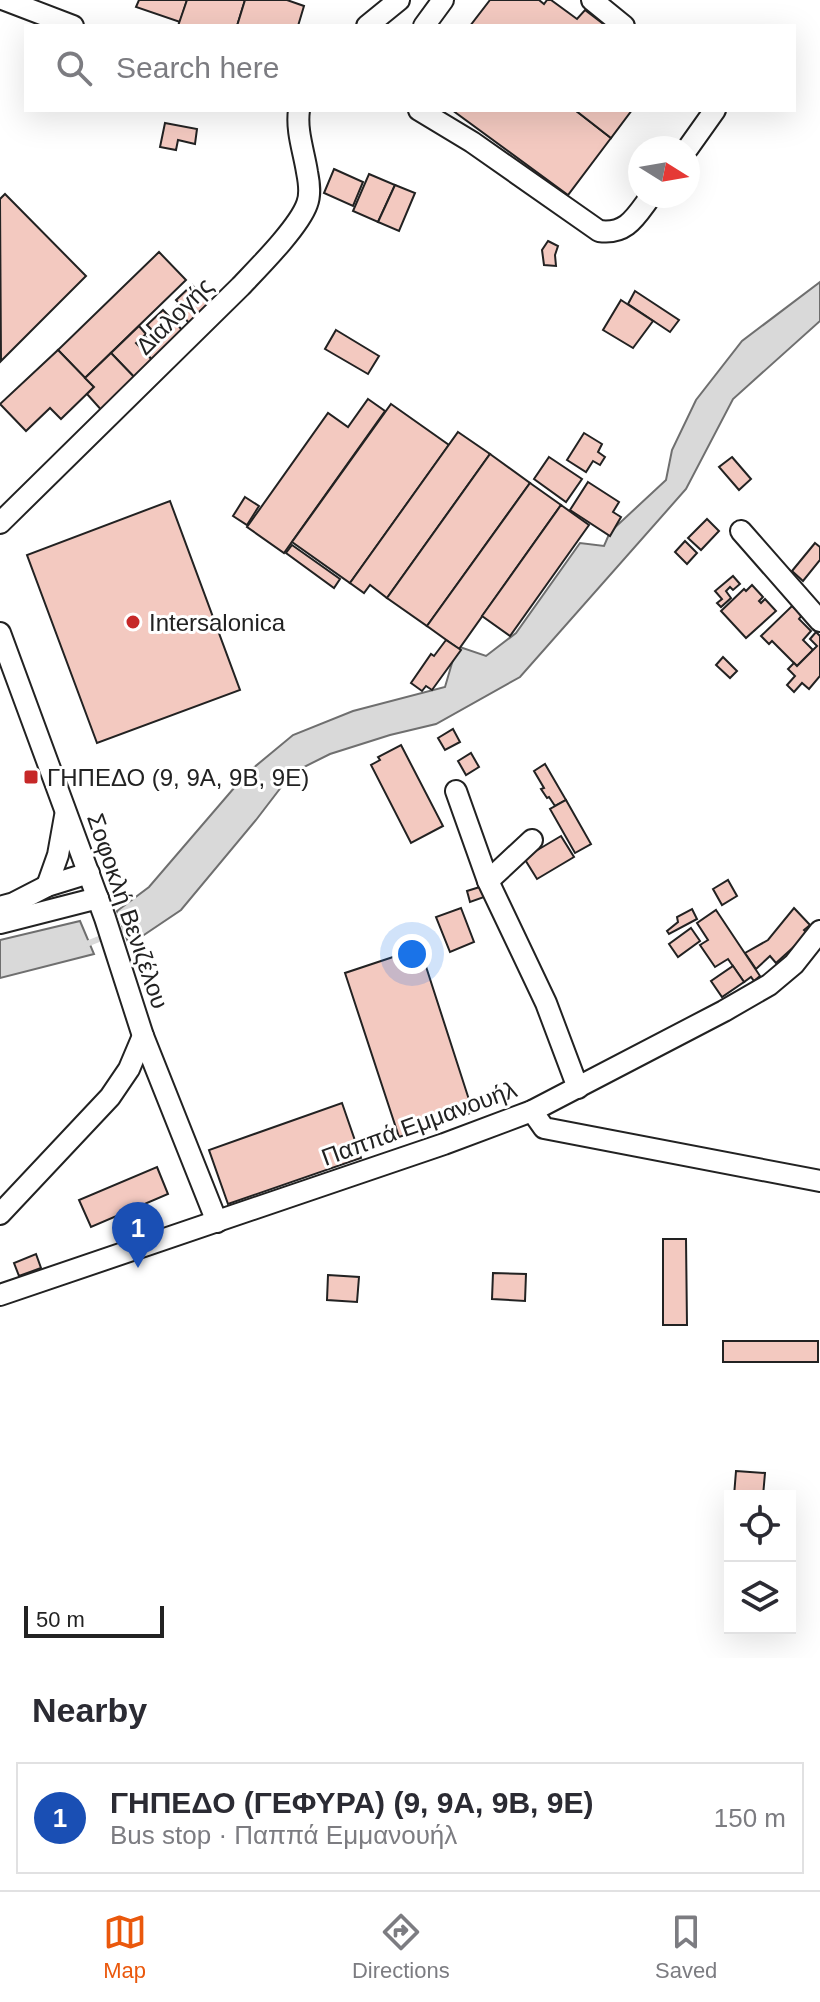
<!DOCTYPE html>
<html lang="en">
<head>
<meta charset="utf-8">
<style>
	body { margin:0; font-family:Arial,sans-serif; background:#f2f2f3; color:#2b2b33 }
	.controls { position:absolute; right:24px; bottom:24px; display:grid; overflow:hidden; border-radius:0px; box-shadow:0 8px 32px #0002 }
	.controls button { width:72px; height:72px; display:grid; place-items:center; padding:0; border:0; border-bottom:2px solid #e1e1e2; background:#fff; color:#2b2b33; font:40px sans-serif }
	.compass { position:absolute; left:628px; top:136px; width:72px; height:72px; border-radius:50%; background:#fff; box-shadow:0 8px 32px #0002; rotate:101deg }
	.scale { position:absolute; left:24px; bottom:20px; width:140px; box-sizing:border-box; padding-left:8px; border:4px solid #222; border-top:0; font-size:22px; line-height:28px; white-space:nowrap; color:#222; -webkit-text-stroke:6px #fff; paint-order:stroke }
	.you { position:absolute; left:412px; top:954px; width:28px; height:28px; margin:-20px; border:6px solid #fff; border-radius:50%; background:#1a73e8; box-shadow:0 0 0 12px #1a73e833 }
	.badge { display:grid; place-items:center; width:52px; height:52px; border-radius:50%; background:#ea580c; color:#fff; font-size:26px; font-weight:700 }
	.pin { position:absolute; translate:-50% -66px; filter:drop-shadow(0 2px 4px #0008) }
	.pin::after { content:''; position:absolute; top:42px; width:28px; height:24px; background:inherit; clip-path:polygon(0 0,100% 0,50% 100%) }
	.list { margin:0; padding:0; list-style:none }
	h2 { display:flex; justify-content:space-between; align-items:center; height:104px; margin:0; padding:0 32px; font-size:34px }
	h2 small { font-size:26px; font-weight:400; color:#7c7c81 }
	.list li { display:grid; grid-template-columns:52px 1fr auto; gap:24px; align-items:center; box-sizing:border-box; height:112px; margin:0 16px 16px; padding:0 16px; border:2px solid #e1e1e2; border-radius:0px }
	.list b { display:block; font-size:30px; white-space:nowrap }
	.list p { margin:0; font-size:26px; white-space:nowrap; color:#7c7c81 }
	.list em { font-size:26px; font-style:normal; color:#7c7c81 }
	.icon { flex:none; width:44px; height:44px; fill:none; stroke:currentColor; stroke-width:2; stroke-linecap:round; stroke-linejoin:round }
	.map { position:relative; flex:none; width:820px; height:1658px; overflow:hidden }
	.search { position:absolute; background:#fff; box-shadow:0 8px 32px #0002; left:24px; right:24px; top:24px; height:88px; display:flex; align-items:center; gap:20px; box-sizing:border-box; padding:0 28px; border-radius:0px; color:#7c7c81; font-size:30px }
	.sheet { height:232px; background:#fff }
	nav { display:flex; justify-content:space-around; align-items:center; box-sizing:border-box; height:112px; border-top:2px solid #e1e1e2; background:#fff; font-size:22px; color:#7c7c81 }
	nav a { display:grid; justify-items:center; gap:4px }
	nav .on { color:#ea580c }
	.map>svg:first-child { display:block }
	.water { fill:#d9d9d9; stroke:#6f6f6f; stroke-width:2 }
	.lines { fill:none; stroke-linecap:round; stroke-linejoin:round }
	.stream { stroke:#d9d9d9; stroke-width:6 }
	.building { fill:#f3c9c0; stroke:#222; stroke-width:2 }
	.minor-casing { stroke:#222; stroke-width:24 }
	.minor { stroke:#fff; stroke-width:20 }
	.poi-dot { fill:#c62828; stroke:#fff; stroke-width:3 }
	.labels { text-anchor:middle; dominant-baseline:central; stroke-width:6; stroke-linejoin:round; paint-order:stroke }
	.street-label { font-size:24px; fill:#222; stroke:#fff }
	.poi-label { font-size:24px; fill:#222; stroke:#fff; text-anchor:start }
</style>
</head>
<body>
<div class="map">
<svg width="820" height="1658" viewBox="0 0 820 1658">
	<rect width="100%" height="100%" fill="#fff"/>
	<g class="water">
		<path d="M820 282V321L733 399 686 489 520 677 436 724 390 735 330 754 292 773 256 820 181 910 129 945 117 911 149 887 246 774 293 735 353 711 445 687 457 646 486 656 516 633 580 543 604 546 610 532 666 480 672 450 696 400 742 341Z"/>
		<path d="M80 921 94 954 0 978V940Z"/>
	</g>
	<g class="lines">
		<path class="stream" d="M84 945 129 927"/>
	</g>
	<g class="building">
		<path d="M139 0H187L180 22 136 7Z"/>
		<path d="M187 0H245L237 26H178Z"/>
		<path d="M245 0H287L304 6 298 26H237Z"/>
		<path d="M490 0H539L544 4 547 0H551L577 19 585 10 606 26H470Z"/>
		<path d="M452 110H575L611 138 568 195Z"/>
		<path d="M575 110H632L611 138Z"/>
		<path d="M165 123 197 129 195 144 178 140 176 150 160 147Z"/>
		<path d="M334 169 363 182 353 206 324 193Z"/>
		<path d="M369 174 395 185 378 222 353 211Z"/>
		<path d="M395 185 415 193 399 231 378 222Z"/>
		<path d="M5 194 86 276 1 361 0 199Z"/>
		<path d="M548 241 558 246 555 255 556 266 544 265 542 250Z"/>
		<path d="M159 252 186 280 85 378 58 350Z"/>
		<path d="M192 285 213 307 192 326 175 308 179 303 176 300Z"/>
		<path d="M635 291 679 320 670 332 628 304Z"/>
		<path d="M621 300 653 321 633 348 603 330Z"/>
		<path d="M163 310 187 335 156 364 138 345 153 331 147 325Z"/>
		<path d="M139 326 146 334 136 343 156 364 138 381 111 353Z"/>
		<path d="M336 330 379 356 368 374 325 349Z"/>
		<path d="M58 350 94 387 61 419 50 408 26 431 0 404Z"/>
		<path d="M111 353 138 381 117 394 110 401 113 404 104 413 87 394 94 387 85 378Z"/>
		<path d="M368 399 385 411 284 553 247 527 328 413 348 427Z"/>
		<path d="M391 404 449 445 350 583 292 542Z"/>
		<path d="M458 432 490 454 387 598 370 585 364 593 350 583Z"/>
		<path d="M584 433 602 444 598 452 605 457 600 465 593 461 586 472 567 460Z"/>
		<path d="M490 454 530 483 427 626 387 598Z"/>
		<path d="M549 457 582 479 566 502 534 479Z"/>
		<path d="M732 457 751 479 739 490 719 467Z"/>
		<path d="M588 482 619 502 613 512 621 517 610 536 570 510Z"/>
		<path d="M530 483 561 505 459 649 427 626Z"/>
		<path d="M245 497 259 506 247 525 233 516Z"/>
		<path d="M170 501 240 690 97 743 27 555Z"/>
		<path d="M561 505 589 525 510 636 482 616Z"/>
		<path d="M707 519 719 531 701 550 688 538Z"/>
		<path d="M685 541 697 553 687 564 675 552Z"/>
		<path d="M815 543 820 547V560L803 581 792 571Z"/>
		<path d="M292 545 340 579 334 588 286 553Z"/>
		<path d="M733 576 740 584 733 590 730 587 726 591 731 598 721 607 717 603 722 599 715 591Z"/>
		<path d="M752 585 763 597 759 601 761 603 765 599 776 611 746 638 721 611 744 589 746 591Z"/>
		<path d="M792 606 802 615 799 619 811 631 803 640 813 650 797 666 772 641 769 644 761 636Z"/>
		<path d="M816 632 820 636V676L809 689 802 683 794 692 787 685 795 676 788 669 794 663 797 666 817 646 810 639Z"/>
		<path d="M446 640 461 650 432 690 426 686 422 691 411 683 431 654 434 656Z"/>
		<path d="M723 657 737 671 730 678 716 665Z"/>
		<path d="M453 729 460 742 445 750 438 738Z"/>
		<path d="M401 745 443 826 411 843 371 765 380 760 378 757Z"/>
		<path d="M471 753 479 767 466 775 458 761Z"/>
		<path d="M545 764 566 800 555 806 549 797 547 798 541 789 544 788 534 771Z"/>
		<path d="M566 800 591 844 575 853 550 809Z"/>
		<path d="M561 836 574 857 537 879 524 858Z"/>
		<path d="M728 880 737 896 722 905 713 889Z"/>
		<path d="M483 886 487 896 470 902 467 891Z"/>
		<path d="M461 908 474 942 450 952 436 917Z"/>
		<path d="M794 908 810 925 804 930 808 934 776 963 770 956 756 969 745 953 768 940Z"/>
		<path d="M692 909 697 919 669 934 667 931 678 922 677 917Z"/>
		<path d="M716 910 760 976 754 981 751 977 744 982 728 959 715 967 700 945 708 940 697 923Z"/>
		<path d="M691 928 700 941 678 957 669 944Z"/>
		<path d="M420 948 473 1112 399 1137 345 973Z"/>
		<path d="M733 966 744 982 722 997 711 981Z"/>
		<path d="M342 1103 361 1158 228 1204 209 1150Z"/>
		<path d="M157 1167 168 1194 91 1227 79 1200Z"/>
		<path d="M663 1239H686L687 1325H663Z"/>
		<path d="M36 1254 41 1268 19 1276 14 1263Z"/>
		<path d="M493 1273 526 1274 525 1301 492 1299Z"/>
		<path d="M328 1275 359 1277 357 1302 327 1300Z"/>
		<rect x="723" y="1341" width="95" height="21"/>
		<path d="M736 1471 765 1473 763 1496H734Z"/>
	</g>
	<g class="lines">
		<defs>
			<g id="minor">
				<path d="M5 0 73 26"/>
				<path d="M592 0 624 26"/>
				<path d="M367 26 399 0"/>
				<path d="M424 26 443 0"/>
				<path d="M419 110 472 142 599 231C627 235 636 216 651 196"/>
				<path d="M688 148 715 110"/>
				<path d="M0 523 240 287C258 268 299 227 307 204 311 194 309 182 307 172 304 152 296 131 299 110"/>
				<path d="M741 531 820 621"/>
				<path d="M0 633 105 918 143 1036 217 1222"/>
				<path d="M456 791 488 881 546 1003 578 1088"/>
				<path d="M488 881 532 840"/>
				<path d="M47 886 58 855 65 816"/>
				<path d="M0 907 14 903 47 886 89 873"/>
				<path d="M0 923 98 898"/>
				<path d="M532 1111 544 1128 820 1181"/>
				<path d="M0 1214 110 1097 129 1069 143 1036"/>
				<path d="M0 1295 444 1144 532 1111 724 1011 769 985 794 964 820 931"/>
			</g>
		</defs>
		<use href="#minor" class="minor-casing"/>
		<use href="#minor" class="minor"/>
	</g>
	<g class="poi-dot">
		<circle cx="133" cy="622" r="8"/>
		<rect x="23" y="769" width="16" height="16" rx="4"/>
	</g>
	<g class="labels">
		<g class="street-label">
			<text transform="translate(174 316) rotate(-45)">Διαλογής</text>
			<text transform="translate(128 911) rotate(71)">Σοφοκλή Βενιζέλου</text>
			<text transform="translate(419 1123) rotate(-20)">Παππά Εμμανουήλ</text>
		</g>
		<g class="poi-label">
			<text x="149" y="622">Intersalonica</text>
			<text x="47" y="777">ΓΗΠΕΔΟ (9, 9Α, 9Β, 9Ε)</text>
		</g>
	</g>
</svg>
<div class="controls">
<button><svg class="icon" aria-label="locate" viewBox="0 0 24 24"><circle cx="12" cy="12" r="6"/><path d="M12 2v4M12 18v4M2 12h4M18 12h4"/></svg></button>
<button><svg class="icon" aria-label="layers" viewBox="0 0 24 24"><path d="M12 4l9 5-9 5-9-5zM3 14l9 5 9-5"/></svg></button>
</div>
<svg class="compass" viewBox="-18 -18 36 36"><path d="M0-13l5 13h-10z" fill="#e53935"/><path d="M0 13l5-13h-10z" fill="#7c7c81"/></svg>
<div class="scale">50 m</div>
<div class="you"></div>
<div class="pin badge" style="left:138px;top:1268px;background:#1a4fb4">1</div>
<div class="search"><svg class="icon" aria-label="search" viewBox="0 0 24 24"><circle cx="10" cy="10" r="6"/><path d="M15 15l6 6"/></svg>Search here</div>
</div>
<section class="sheet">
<h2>Nearby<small></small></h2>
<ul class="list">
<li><span class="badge" style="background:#1a4fb4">1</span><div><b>ΓΗΠΕΔΟ (ΓΕΦΥΡΑ) (9, 9Α, 9Β, 9Ε)</b><p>Bus stop · Παππά Εμμανουήλ</p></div><em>150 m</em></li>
</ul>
</section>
<nav>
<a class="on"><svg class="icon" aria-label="map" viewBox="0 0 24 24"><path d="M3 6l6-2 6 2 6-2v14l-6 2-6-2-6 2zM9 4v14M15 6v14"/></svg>Map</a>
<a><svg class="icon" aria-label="directions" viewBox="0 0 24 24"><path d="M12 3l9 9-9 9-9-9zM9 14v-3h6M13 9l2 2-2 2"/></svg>Directions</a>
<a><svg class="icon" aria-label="saved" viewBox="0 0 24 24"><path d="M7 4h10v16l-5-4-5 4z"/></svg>Saved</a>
</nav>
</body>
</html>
